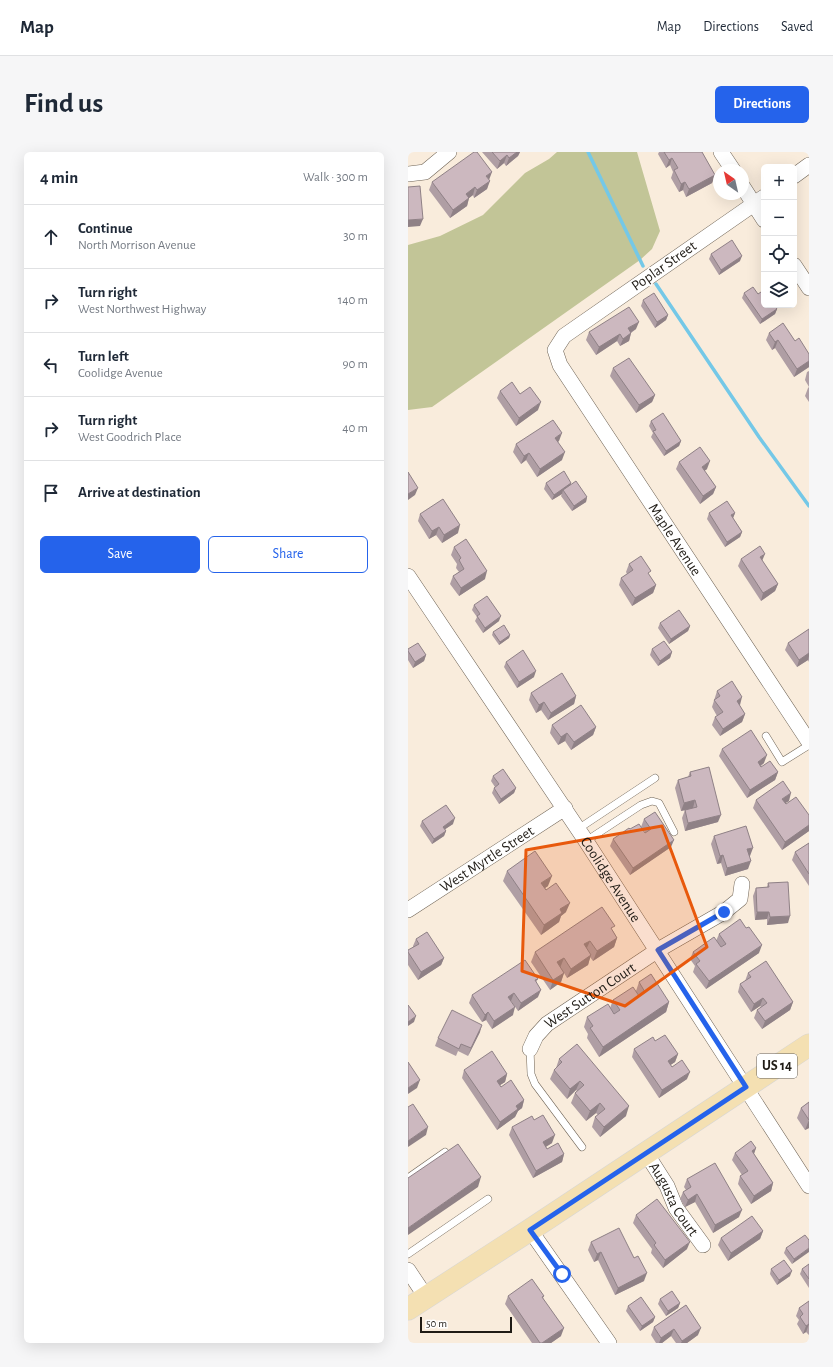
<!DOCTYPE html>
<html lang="en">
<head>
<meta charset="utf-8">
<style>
	body { margin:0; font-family:"Alegreya Sans",sans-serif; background:#f6f6f7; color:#1f2937 }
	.controls { position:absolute; right:12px; top:12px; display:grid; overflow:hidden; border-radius:6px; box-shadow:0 4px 16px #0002 }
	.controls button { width:36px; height:36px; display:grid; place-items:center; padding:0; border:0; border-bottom:1px solid #e0e1e3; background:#fff; color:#1f2937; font:20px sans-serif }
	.compass { position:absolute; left:305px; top:12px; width:36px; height:36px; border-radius:50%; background:#fff; box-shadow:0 4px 16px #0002; rotate:326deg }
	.scale { position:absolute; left:12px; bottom:10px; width:92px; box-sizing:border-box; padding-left:4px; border:2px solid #1f1b15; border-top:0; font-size:11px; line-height:14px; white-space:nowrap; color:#1f1b15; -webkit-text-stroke:3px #fff; paint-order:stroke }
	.stop { position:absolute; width:12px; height:12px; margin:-9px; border:3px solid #2563eb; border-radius:50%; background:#fff }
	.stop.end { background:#2563eb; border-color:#fff; box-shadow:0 1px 4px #0008 }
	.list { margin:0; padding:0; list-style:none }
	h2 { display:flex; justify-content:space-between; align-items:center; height:52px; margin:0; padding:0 16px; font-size:17px }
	h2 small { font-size:13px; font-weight:400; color:#747a83 }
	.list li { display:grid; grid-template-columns:26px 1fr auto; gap:12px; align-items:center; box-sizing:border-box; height:64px; padding:0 16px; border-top:1px solid #e0e1e3 }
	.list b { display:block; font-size:15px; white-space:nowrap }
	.list p { margin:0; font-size:13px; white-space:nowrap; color:#747a83 }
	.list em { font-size:13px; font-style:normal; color:#747a83 }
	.actions { display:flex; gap:8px; padding:12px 16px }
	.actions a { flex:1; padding:9px 0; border:1px solid #2563eb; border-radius:6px; text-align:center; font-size:14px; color:#2563eb }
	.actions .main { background:#2563eb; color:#fff }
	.icon { flex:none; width:22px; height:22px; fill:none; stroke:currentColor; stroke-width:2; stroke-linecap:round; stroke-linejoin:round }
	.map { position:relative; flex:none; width:401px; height:1191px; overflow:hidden; border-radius:6px }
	header { display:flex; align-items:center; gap:24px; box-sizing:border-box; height:56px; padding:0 20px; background:#fff; border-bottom:1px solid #e0e1e3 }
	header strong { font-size:19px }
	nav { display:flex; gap:22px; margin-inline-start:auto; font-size:14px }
	.intro { display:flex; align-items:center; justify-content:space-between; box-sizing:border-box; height:96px; padding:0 24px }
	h1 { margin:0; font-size:28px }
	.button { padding:10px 18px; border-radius:6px; background:#2563eb; color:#fff; font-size:14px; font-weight:700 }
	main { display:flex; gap:24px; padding:0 24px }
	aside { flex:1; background:#fff; border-radius:6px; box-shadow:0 4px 16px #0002 }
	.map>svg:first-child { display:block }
	.green { fill:#c2c597 }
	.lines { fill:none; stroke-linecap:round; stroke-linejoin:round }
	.stream { stroke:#74c8e7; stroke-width:3.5 }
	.lane-casing { stroke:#6f6456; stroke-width:8 }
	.street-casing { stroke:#6f6456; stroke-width:16 }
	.primary-casing { stroke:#d7d6d5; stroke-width:23 }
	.lane { stroke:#fff; stroke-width:7 }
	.street { stroke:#fff; stroke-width:15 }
	.primary { stroke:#f4e0b2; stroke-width:22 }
	.wall { fill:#af9ea4 }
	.shaded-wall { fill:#8f8186 }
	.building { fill:#ccb8bf; stroke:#8f8186 }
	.route { stroke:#2563eb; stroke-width:5 }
	.marked { fill:#e8590c; fill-opacity:0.2; stroke:#e8590c; stroke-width:3; stroke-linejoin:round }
	.labels { text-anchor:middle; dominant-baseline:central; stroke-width:3; stroke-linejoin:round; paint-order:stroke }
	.shield { fill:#fff; stroke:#625f5b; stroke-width:1 }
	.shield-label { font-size:14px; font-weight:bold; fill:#1f1b15 }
	.street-label { font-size:15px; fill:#1f1b15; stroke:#fff }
</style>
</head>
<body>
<header>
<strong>Map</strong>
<nav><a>Map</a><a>Directions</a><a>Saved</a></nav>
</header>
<div class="intro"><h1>Find us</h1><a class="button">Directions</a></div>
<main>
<aside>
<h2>4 min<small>Walk · 300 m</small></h2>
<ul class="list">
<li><svg class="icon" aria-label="ahead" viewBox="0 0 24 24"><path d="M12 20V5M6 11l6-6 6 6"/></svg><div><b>Continue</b><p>North Morrison Avenue</p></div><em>30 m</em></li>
<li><svg class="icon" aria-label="right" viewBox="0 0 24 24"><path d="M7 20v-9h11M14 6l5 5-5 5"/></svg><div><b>Turn right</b><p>West Northwest Highway</p></div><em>140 m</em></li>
<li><svg class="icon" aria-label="left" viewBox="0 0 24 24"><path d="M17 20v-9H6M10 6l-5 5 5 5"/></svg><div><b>Turn left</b><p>Coolidge Avenue</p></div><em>90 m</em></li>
<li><svg class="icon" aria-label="right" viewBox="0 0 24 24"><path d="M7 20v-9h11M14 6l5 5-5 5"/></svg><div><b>Turn right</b><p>West Goodrich Place</p></div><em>40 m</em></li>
<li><svg class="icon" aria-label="arrive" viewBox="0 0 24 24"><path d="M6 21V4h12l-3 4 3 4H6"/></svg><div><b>Arrive at destination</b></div></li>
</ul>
<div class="actions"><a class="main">Save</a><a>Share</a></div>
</aside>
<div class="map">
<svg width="401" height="1191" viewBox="0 0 401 1191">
	<rect width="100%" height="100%" fill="#f9ecdc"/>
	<path class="green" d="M149 0H229L252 79 244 97 232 108 24 255 0 258V93L32 84 75 63 117 21 141 7Z"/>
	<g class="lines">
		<g class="stream">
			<path d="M180 0 235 114"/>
			<path d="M248 132 351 285 401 354"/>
		</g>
		<defs>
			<g id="lane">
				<path d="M358 584 374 610 401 593"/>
				<path d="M170 677 247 626"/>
				<path d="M178 689 233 653 244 649 251 651 266 680"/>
				<path d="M122 897 123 922 127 932 174 995"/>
				<path d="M0 1026 37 1000"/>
				<path d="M0 1102 80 1047"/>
			</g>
			<g id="street">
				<path d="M313 0 325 18"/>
				<path d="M0 22 17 20 41 0"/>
				<path d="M386 24 401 13"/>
				<path d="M335 35 356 68"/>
				<path id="s1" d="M356 45 156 184 147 198 152 213 401 590"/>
				<path d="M386 113 401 136"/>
				<path id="s2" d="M0 424 178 689 401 1034"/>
				<path id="s3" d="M0 758 157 656"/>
				<path id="s4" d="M122 897 128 884 139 872 250 798 316 760 332 747 334 732"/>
				<path id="s5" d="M238 1001 259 1034 268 1056 295 1093"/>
				<path d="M122 1078 201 1191"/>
				<path d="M0 1118 18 1145"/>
			</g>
			<path id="primary" d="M0 1157 122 1078 401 893"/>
		</defs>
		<use href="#lane" class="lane-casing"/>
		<use href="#street" class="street-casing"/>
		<use href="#primary" class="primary-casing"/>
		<use href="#lane" class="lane"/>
		<use href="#street" class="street"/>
		<use href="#primary" class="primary"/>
	</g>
	<g class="wall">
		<path d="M74 0H112L110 4 98 14 96 11 89 17Z"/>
		<path d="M251 0H294L307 23 304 31 278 45 275 38 271 40 263 26 265 20 262 13 258 16 250 2Z"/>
		<path d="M81 28 79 37 66 46 65 43 61 46 59 54 42 66 21 38 24 30Z"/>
		<path d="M303 102 332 109 311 123 301 107Z"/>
		<path d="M336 141 350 142 369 157 367 162 352 172 334 146Z"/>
		<path d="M235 148 260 163 258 168 247 176 233 154Z"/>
		<path d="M228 177 223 181 221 189 212 194 209 189 188 203 178 188 181 180Z"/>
		<path d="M361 181 401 202V215L386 225 367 196 364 198 358 188Z"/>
		<path d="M205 216 247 243 244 250 228 261 202 224Z"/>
		<path d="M401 219V235L397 228 399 220Z"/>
		<path d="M401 235V250L397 244 400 236Z"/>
		<path d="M92 239 112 242 130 258 108 274 89 246Z"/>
		<path d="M243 269 273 289 271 294 256 304 243 285 245 281 241 274Z"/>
		<path d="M151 289 150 290 154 308 129 325 118 308 113 312 105 300 108 292Z"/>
		<path d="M271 310 299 317 296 319 308 335 305 342 292 352 268 317Z"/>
		<path d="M138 331H163V333L179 345 178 350 164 359 153 344 154 342 144 348 136 337Z"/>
		<path d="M301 361H327L325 366 334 380 332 385 317 395 299 367Z"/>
		<path d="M12 362 50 381 34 391 28 383 21 387 10 369Z"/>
		<path d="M46 395 77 427 51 444 42 432 45 424 51 420 48 416 49 412 43 403Z"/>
		<path d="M333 407 354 409 370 432 367 439 353 449 330 414Z"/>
		<path d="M221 412 248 433 245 441 224 454 211 433 213 426 219 422 218 420Z"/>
		<path d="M66 453 91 469 75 481 67 469 69 465 64 458Z"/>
		<path d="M252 471 282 474 280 479 261 492 250 476Z"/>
		<path d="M401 477V510L400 508 389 515 377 498 380 491Z"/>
		<path d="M85 480 102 483 101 486 91 493 84 483Z"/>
		<path d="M0 497 18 503 16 509 5 516 0 508Z"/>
		<path d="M244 497 264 500 262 506 250 514 242 503Z"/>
		<path d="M98 510 126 525 109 536 96 515Z"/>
		<path d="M309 539 332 553H331L337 562 334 570 312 584 304 573 307 565 309 564 304 555Z"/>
		<path d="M123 541 168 544 166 552 140 568 133 558 128 561 121 548Z"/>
		<path d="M144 573 188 575 185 583 163 598 157 589 150 593 142 581Z"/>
		<path d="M314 597 356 611 353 614V615L370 620 367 628 339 646 311 604Z"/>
		<path d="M282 620 310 670 277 679 274 666 277 658 285 656 273 659 267 636 270 628 280 625Z"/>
		<path d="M85 624 108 636 106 641 91 652 84 641 86 636 87 635 83 629Z"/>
		<path d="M348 648 381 649 377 651 378 652 401 663V679L374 698 345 656Z"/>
		<path d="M236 667 263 695 222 723 202 694 205 687 222 677 238 681 233 675Z"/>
		<path d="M14 669 45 672 37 677 38 679 36 684 24 692 12 674Z"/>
		<path d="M306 684 342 704H341L340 717 317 724 313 711 309 712 303 692Z"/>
		<path d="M401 691V734L384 708 387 700Z"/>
		<path d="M99 719 140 734 137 736 158 760 153 764 151 770 133 783 95 729Z"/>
		<path d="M360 731 380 771 359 773V767L347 768 345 744 348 736 359 735Z"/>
		<path d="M338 776 351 801 298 837 285 820 287 814 282 807 285 800 308 789 311 782Z"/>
		<path d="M205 779 209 786 206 795 185 809 182 805 180 813 159 826 156 821 153 830 142 838 123 810 127 800Z"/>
		<path d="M8 787 36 806 33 813 10 828 0 813V800L5 795V794Z"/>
		<path d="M340 821 385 850 382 858 354 877 346 866 349 858 353 855 352 854 343 860 330 840 332 832 337 829Z"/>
		<path d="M130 827 128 830 130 845 110 859 103 849 105 863 84 877 78 868 74 870 61 851 64 843Z"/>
		<path d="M231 830 261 850 258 860 191 905 179 886 180 882 176 875 179 865 202 856 205 848 228 839Z"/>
		<path d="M72 880 60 904 50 899 48 904 27 894 30 886Z"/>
		<path d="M247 889 270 902 267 910 262 913 264 915 279 927 251 946 224 905 226 897Z"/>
		<path d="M151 907 218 964 192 985 184 975 187 965 190 963 188 961 178 969 163 951 167 941 169 939 168 938 159 947 142 927 146 918 148 916Z"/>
		<path d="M56 918 99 922 97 930 92 933 93 935 116 948 114 956 110 959 107 965 89 978 54 926Z"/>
		<path d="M401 950V976L397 978 389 966 393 956Z"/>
		<path d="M126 968 144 991 138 995 139 997 156 1002 154 1010 125 1026 101 983 104 975Z"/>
		<path d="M348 996 346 1002 365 1031 363 1039 343 1052 330 1032 332 1024 334 1023 324 1008 327 1001Z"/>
		<path d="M279 1027 331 1065 305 1081 287 1050 277 1055 272 1047 275 1040 278 1038 276 1035Z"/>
		<path d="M228 1063 279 1097 255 1116 243 1101 244 1097 225 1071Z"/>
		<path d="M355 1079 352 1087 320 1109 310 1093 313 1086Z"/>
		<path d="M397 1083 384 1112 376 1101 378 1096Z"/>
		<path d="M183 1090 236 1129 207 1143 190 1108 186 1110 180 1098Z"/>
		<path d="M401 1112V1136L392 1122 394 1117Z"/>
		<path d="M363 1117 382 1124 369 1133 362 1122Z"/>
		<path d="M100 1144H136L135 1146 153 1184 143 1191H124L97 1152Z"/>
		<path d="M252 1147 272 1151 270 1156 258 1164 250 1152Z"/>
		<path d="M401 1149V1183L398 1180 395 1182 389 1172 391 1168 388 1164 391 1156Z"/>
		<path d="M278 1153 290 1183 279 1191H268L263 1184 254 1191H248L243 1183 246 1175Z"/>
		<path d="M220 1154 247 1165 245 1170 232 1179 218 1159Z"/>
	</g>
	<g class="shaded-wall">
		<path d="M109 0H112L110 4 98 14 101 6Z"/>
		<path d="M99 3 96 11 89 17 92 9Z"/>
		<path d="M264 6 262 13 258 16 261 8Z"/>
		<path d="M84 20 81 28 78 24Z"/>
		<path d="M307 23 304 31 278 45 281 37Z"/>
		<path d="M82 29 79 37 66 46 69 38Z"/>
		<path d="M277 30 275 38 271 40 273 32Z"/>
		<path d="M67 35 65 43 56 50 58 42Z"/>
		<path d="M61 46 59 54 42 66 45 58Z"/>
		<path d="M15 67 12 74 0 75V68Z"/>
		<path d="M334 104 332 109 311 123 313 118Z"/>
		<path d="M369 157 367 162 352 172 354 167Z"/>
		<path d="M260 163 258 168 247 176 249 170Z"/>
		<path d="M231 170 228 177 217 184 220 176Z"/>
		<path d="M223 181 221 189 212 194 215 187Z"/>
		<path d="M212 182 209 189 188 203 191 195Z"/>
		<path d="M370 188 367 196 364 198 367 190Z"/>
		<path d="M401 209V215L386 225 389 217Z"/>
		<path d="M247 243 244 250 228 261 231 253Z"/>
		<path d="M133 250 130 258 108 274 111 266Z"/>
		<path d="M154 281 151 289 144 294 147 286Z"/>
		<path d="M273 289 271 294 256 304 258 299Z"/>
		<path d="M157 300 154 308 129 325 132 317Z"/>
		<path d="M121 301 118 308 113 312 116 304Z"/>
		<path d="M302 309 299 317 291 323 294 315Z"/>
		<path d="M163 331 162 337 155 338 154 342 144 348 146 343Z"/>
		<path d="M308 335 305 342 292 352 295 344Z"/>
		<path d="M10 336 7 343 0 348V342Z"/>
		<path d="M179 345 178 350 164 359 166 354Z"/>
		<path d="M327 361 325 366 323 363Z"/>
		<path d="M52 373 50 381 34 391 36 383Z"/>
		<path d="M31 375 28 383 21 387 24 379Z"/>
		<path d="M334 380 332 385 317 395 319 390Z"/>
		<path d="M357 402 354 409 352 405Z"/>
		<path d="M79 419 77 427 51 444 53 436Z"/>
		<path d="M370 432 367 439 353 449 355 441Z"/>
		<path d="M248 433 245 441 224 454 227 446Z"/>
		<path d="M93 464 91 469 75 481 77 476Z"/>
		<path d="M282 474 280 479 261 492 263 487Z"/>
		<path d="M102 483 101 486 91 493 92 490Z"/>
		<path d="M264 500 262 506 250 514 252 509Z"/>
		<path d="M401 501V504L400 508 389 515 391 508Z"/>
		<path d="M18 503 16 509 5 516 7 510Z"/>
		<path d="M128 519 126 525 109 536 111 530Z"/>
		<path d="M168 544 166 552 140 568 143 561Z"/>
		<path d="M334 545 332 553 326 557 329 549Z"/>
		<path d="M136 550 133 558 128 561 131 553Z"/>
		<path d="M337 562 334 570 312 584 315 577Z"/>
		<path d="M188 575 185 583 163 598 166 590Z"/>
		<path d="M159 581 157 589 150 593 153 585Z"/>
		<path d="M359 603 356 611 347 617 350 610Z"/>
		<path d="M370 620 367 628 339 646 342 638Z"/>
		<path d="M108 636 106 641 91 652 93 647Z"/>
		<path d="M383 641 381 649 371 655 374 647Z"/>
		<path d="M287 648 285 656 273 659 276 651Z"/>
		<path d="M313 663 310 670 277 679 280 671Z"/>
		<path d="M47 666 45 672 33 680 35 675Z"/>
		<path d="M401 673V679L374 698 377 690Z"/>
		<path d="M38 679 36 684 24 692 26 687Z"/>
		<path d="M266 688 263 695 222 723 225 716Z"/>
		<path d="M345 696 342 704 336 705 339 697Z"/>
		<path d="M315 703 313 711 309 712 312 704Z"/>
		<path d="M343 709 340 717 317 724 319 716Z"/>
		<path d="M144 724 140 734 130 741 133 731Z"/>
		<path d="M162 751 158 760 153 764 151 770 133 783 136 773 152 757Z"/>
		<path d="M349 760H361L359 767 347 768Z"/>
		<path d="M382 764 380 771 359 773 362 765Z"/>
		<path d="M209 786 206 795 185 809 189 799Z"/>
		<path d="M182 789 178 798 176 792Z"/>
		<path d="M354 793 351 801 298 837 301 829Z"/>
		<path d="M183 803 180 813 159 826 163 817Z"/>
		<path d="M36 806 33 813 10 828 13 820Z"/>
		<path d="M156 806 152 816 149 810Z"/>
		<path d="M156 821 153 830 142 838 145 828Z"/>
		<path d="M133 838 130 845 110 859 113 851Z"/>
		<path d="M106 841 103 849 100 845Z"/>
		<path d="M355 846 352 854 343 860 346 852Z"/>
		<path d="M261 850 258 860 191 905 195 895Z"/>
		<path d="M385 850 382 858 354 877 357 869Z"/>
		<path d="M107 855 105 863 84 877 86 869Z"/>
		<path d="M80 860 78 868 74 870 77 863Z"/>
		<path d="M8 864 6 870 0 874V870Z"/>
		<path d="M74 873 72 880 60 904 63 896Z"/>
		<path d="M270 902 267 910 257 917 260 909Z"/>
		<path d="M282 920 279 927 251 946 254 938Z"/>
		<path d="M99 922 97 930 86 937 89 929Z"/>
		<path d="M12 928 9 936 0 942V936Z"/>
		<path d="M172 929 168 938 159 947 162 937Z"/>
		<path d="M116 948 114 956 110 959 107 965 89 978 92 970 108 954Z"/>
		<path d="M192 951 188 961 178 969 182 959Z"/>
		<path d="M221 954 218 964 192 985 196 975Z"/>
		<path d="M401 968V976L397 978Z"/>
		<path d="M20 975 18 983 0 995V989Z"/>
		<path d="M147 983 144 991 132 998 135 990Z"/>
		<path d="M348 996 345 1004 344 999Z"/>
		<path d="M156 1002 154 1010 125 1026 128 1019Z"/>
		<path d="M73 1025 70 1035 0 1083V1076Z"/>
		<path d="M365 1031 363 1039 343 1052 346 1044Z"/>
		<path d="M289 1042 287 1050 277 1055 280 1048Z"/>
		<path d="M334 1058 331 1065 305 1081 307 1073Z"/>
		<path d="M355 1079 352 1087 320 1109 323 1101Z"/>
		<path d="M282 1090 279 1097 255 1116 257 1108Z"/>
		<path d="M401 1096V1100L384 1112 386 1107Z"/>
		<path d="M193 1100 190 1108 186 1110 189 1102Z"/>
		<path d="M384 1119 382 1124 369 1133 371 1128Z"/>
		<path d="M239 1121 236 1129 207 1143 210 1136Z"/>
		<path d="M272 1151 270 1156 258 1164 260 1159Z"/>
		<path d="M247 1165 245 1170 232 1179 234 1174Z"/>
		<path d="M401 1172 398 1180 395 1182 398 1174Z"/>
		<path d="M156 1176 153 1184 143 1191H134Z"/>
		<path d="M293 1176 290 1183 279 1191H273L274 1189Z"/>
		<path d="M266 1177 263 1184 254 1191H251L253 1186Z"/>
	</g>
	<g class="building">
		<path d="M66 0H69L84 20 78 24 82 29 69 38 67 35 58 42 61 46 45 58 24 30Z"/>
		<path d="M84 0H109L101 6 99 3 92 9Z"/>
		<path d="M256 0H294L307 23 281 37 277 30 273 32 266 18 270 16 264 6 261 8Z"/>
		<path d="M12 34 15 67 0 68V35Z"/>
		<path d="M324 88 334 104 313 118 303 102Z"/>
		<path d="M345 135 350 142 356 138V153H366L369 157 354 167 336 141Z"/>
		<path d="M246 141 260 163 249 170 235 148Z"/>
		<path d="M221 155 231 170 220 176 223 181 215 187 212 182 191 195 181 180Z"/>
		<path d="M375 171 387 189 391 186 401 202V209L389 217 370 188 367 190 361 181Z"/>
		<path d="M221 206 247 243 231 253 205 216Z"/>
		<path d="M104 230 112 242 122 235 133 250 111 266 92 239Z"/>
		<path d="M255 261 273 289 258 299 245 279 248 278 243 269Z"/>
		<path d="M145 268 154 281 147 286 157 300 132 317 121 301 116 304 108 292Z"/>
		<path d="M292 295 302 309 294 315 308 335 295 344 271 310Z"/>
		<path d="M156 319 163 331 146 343 138 331Z"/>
		<path d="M0 320 10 336 0 342Z"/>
		<path d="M168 329 179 345 166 354 155 338Z"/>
		<path d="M35 347 52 373 36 383 31 375 24 379 12 362Z"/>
		<path d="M319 349 327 361 323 363 334 380 319 390 301 361Z"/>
		<path d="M58 387 79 419 53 436 45 424 56 417 51 408 53 406 46 395Z"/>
		<path d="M352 394 357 402 352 405 370 432 355 441 333 407Z"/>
		<path d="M233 404 243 419 240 421 248 433 227 446 213 426 225 418 221 412Z"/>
		<path d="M79 444 93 464 77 476 69 464 72 462 66 453Z"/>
		<path d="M271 458 282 474 263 487 252 471Z"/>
		<path d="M96 473 102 483 92 490 85 480Z"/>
		<path d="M401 477V501L391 508 380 491Z"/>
		<path d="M256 489 264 500 252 509 244 497Z"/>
		<path d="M10 491 18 503 7 510 0 499V497Z"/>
		<path d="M115 498 128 519 111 530 98 510Z"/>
		<path d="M154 521 168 544 143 561 136 550 131 553 123 541Z"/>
		<path d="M324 529 334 545 329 549 337 562 315 577 307 565 315 560 306 548 312 544 309 539Z"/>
		<path d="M173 553 188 575 166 590 159 581 153 585 144 573Z"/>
		<path d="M343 578 359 603 350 610 353 615 362 609 370 620 342 638 314 597Z"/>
		<path d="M301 615 313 663 280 671 277 658 289 655 287 648 276 651 270 628 283 624 282 620Z"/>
		<path d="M95 617 108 636 93 647 86 636 91 632 85 624Z"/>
		<path d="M375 629 383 641 374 647 378 652 388 645 401 663V673L377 690 348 648Z"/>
		<path d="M38 653 47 666 35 675 38 679 26 687 14 669Z"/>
		<path d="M247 660 266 688 225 716 205 687 221 676 222 677 231 672 237 681 243 677 236 667Z"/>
		<path d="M338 674 345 696 339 697 343 709 319 716 315 703 312 704 306 684Z"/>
		<path d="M401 691V722L387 700Z"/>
		<path d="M127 699 144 724 133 731 138 738 148 731 162 751 152 757 154 761 136 773 99 719Z"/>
		<path d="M380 730 382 764 362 765 361 760H349L348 736 361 735 360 731Z"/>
		<path d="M194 755 207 774 203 776 209 786 189 799 182 789 176 792 183 803 163 817 156 806 149 810 156 821 145 828 127 800Z"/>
		<path d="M332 767 338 776 341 775 354 793 301 829 288 812 292 809 285 800 306 785 313 795 318 792 311 782Z"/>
		<path d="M19 780 36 806 13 820 0 800V798L11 792 8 787Z"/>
		<path d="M117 808 130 827 127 828 133 838 113 851 106 841 100 845 107 855 86 869 80 860 77 863 64 843Z"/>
		<path d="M358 809 385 850 357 869 349 858 359 851 355 846 346 852 332 832 343 825 340 821Z"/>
		<path d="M243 822 261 850 195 895 182 876 185 874 179 865 200 852 206 862 212 858 205 848 225 835 231 844 237 840 231 830Z"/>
		<path d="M0 853 8 864 0 870Z"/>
		<path d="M44 858 74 873 63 896 53 892 51 897 30 886Z"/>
		<path d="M257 883 270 902 260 909 264 915 274 908 282 920 254 938 226 897 245 885 247 889Z"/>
		<path d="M169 892 221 954 196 975 187 965 197 957 192 951 182 959 167 941 176 933 172 929 162 937 146 918 154 910 151 907Z"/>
		<path d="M84 899 99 922 89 929 93 935 103 928 116 948 108 954 110 957 92 970 56 918Z"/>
		<path d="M0 910 12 928 0 936Z"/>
		<path d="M401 950V968L393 956Z"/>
		<path d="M5 952 20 975 0 989V955Z"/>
		<path d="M135 963 147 983 135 990 139 997 150 991 156 1002 128 1019 104 975 124 964 126 968Z"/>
		<path d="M343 989 348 996 344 999 365 1031 346 1044 332 1024 340 1019 327 1001Z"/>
		<path d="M50 992 73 1025 0 1076V1026Z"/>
		<path d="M307 1011 334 1058 307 1073 289 1042 280 1048 275 1040 283 1035 279 1027Z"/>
		<path d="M249 1047 282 1090 257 1108 246 1093 248 1091 228 1063Z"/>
		<path d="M344 1064 355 1079 323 1101 313 1086Z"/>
		<path d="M211 1076 226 1106 230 1104 239 1121 210 1136 193 1100 189 1102 183 1090Z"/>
		<path d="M397 1083 401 1088V1096L386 1107 378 1096Z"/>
		<path d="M376 1108 384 1119 371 1128 363 1117Z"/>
		<path d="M401 1112V1127L394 1117Z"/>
		<path d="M124 1127 136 1144 134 1145 156 1176 134 1191H132L100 1144Z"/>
		<path d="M264 1139 272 1151 260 1159 252 1147Z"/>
		<path d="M233 1145 247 1165 234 1174 220 1154Z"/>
		<path d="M401 1149V1172L398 1174 392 1165 395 1162 391 1156Z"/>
		<path d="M278 1153 293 1176 274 1189 266 1177 253 1186 246 1175Z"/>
	</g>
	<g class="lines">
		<path class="route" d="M154 1122 122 1078 338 935 250 798 316 760"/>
	</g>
	<path class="marked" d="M254 674 299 795 217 854 114 819 118 698Z"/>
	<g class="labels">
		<rect class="shield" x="349" y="902" width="40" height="24" rx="3"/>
		<g class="shield-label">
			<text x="369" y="914">US 14</text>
		</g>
		<g class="street-label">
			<text transform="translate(256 114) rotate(-35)">Poplar Street</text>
			<text stroke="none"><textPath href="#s1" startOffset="485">Maple Avenue</textPath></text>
			<text stroke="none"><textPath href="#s3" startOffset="94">West Myrtle Street</textPath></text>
			<text stroke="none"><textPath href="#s2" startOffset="365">Coolidge Avenue</textPath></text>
			<text stroke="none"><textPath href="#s4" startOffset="82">West Sutton Court</textPath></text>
			<text stroke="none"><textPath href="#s5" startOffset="54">Augusta Court</textPath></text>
		</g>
	</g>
</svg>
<div class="controls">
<button>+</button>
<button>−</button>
<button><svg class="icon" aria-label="locate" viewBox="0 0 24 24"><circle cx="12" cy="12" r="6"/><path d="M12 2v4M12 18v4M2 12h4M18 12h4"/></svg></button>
<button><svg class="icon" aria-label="layers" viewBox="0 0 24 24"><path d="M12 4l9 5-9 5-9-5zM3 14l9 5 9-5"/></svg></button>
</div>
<svg class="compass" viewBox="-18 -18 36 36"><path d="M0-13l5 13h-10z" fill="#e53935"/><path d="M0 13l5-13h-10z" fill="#747a83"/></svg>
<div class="scale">50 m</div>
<div class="stop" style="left:154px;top:1122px"></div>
<div class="stop end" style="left:316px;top:760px"></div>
</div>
</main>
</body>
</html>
